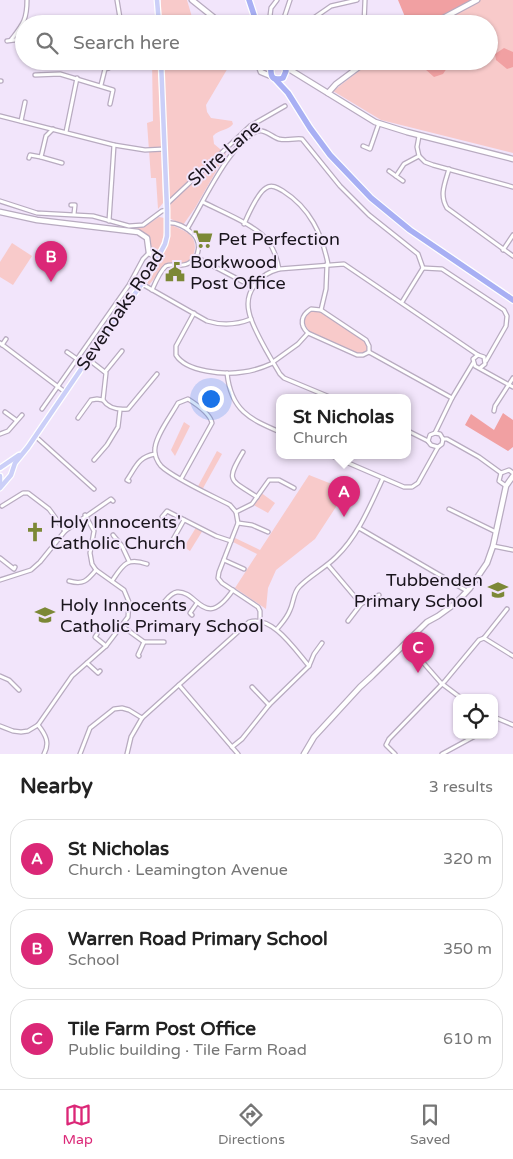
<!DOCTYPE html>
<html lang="en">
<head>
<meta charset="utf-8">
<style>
	body { margin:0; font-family:"Varela Round",sans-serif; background:#f6f6f6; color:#222 }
	.controls { position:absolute; right:15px; bottom:15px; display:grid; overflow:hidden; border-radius:10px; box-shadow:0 1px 4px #0004 }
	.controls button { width:45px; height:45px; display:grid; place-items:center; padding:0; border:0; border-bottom:1px solid #e0e0e0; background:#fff; color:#222; font:25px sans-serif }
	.you { position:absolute; left:210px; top:398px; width:18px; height:18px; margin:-12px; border:4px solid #fff; border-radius:50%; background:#1a73e8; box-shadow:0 0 0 8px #1a73e833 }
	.badge { display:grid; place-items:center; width:32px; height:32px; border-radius:50%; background:#db2777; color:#fff; font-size:16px; font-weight:700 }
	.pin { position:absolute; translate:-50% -41px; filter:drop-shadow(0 1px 2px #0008) }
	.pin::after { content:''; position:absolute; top:26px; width:18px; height:15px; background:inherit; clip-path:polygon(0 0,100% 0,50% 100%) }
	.popup { position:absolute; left:276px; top:394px; width:135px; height:65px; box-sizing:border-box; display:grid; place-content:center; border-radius:10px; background:#fff; filter:drop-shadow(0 1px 4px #0005); font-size:16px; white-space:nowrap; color:#767676 }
	.popup b { font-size:19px; color:#222 }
	.popup::after { content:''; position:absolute; left:50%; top:100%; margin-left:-10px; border:10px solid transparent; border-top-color:#fff }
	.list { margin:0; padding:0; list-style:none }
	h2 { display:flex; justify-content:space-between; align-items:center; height:65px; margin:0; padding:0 20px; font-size:21px }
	h2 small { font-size:16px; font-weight:400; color:#767676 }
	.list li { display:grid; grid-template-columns:32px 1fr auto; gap:15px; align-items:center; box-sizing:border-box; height:80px; margin:0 10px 10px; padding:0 10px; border:1px solid #e0e0e0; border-radius:20px }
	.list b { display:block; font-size:19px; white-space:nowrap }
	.list p { margin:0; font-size:16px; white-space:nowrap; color:#767676 }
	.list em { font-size:16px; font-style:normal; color:#767676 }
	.icon { flex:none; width:28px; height:28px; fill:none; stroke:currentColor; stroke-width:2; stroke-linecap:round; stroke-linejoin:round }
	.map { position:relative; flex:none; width:513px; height:754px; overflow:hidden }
	.search { position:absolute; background:#fff; box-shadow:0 1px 4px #0004; left:15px; right:15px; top:15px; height:55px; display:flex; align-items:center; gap:12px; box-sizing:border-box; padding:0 18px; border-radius:28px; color:#767676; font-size:19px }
	.sheet { height:335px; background:#fff }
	nav { display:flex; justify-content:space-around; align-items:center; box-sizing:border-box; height:70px; border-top:1px solid #e0e0e0; background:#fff; font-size:14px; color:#767676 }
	nav a { display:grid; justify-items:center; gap:2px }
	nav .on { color:#db2777 }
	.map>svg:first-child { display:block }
	.green { fill:#f8caca }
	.forest { fill:#f1a0a2 }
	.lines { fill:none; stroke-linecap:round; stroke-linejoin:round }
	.street-casing { stroke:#b8abc0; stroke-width:5.5 }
	.secondary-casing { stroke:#b8abc0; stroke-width:7 }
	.primary-casing { stroke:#fff; stroke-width:7 }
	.highway-casing { stroke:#fff; stroke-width:8 }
	.street { stroke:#fff; stroke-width:3 }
	.secondary { stroke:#fff; stroke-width:4.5 }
	.primary { stroke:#cbcff8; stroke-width:4.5 }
	.highway { stroke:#a8aff4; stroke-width:5.5 }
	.labels { text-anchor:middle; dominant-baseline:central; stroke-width:4; stroke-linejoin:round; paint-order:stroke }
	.street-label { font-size:18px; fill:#19141c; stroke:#f2e5fb }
	.poi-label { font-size:18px; fill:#19141c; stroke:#f2e5fb; text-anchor:start }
</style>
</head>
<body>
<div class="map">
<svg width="513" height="754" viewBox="0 0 513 754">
	<rect width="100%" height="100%" fill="#f2e5fb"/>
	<g class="green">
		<path d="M161 0H187L194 24H161Z"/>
		<path d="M480 0H513V153L381 120 333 91 372 61H489V24H437Z"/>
		<path d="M152 61H158L163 203 158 209 156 178H151L147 123 153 121Z"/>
		<path d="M163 61H232L206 105 207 112 211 118 232 121 233 124C228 131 219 129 213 136L214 144 226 154 195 208 183 225 169 218Z"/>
		<path d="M159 217 165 218C165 232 163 241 157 254 145 249 157 235 134 229L144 227Z"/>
		<path d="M172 225C178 228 186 231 190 235 198 242 196 257 186 262 180 266 173 262 167 263L149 285 147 282C159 265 168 249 170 227Z"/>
		<path d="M12 243 32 256 13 285 0 277V262Z"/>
		<path d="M316 310 320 312 365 341 367 346V351L363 353H357L309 331 305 325C304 316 307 312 316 310Z"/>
		<path d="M184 422 190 426 175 456 171 450Z"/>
		<path d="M217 451 222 454 202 490 197 488Z"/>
		<path d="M309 475 347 490 315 539 276 570 268 588 266 609 235 588 257 554 231 541 233 537 260 550Z"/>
		<path d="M260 492 275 503 268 513 252 504Z"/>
		<path d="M197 526 203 530 190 551 184 547Z"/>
	</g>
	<g class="forest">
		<path d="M398 0H473L429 24H408Z"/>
		<path d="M504 48 513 52V67L507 69 496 60 495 54Z"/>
		<path d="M428 61H444L447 68 443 74 434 77 425 69Z"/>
		<path d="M503 413 513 420V447L508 451 465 425 471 414 494 430Z"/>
	</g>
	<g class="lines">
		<defs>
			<g id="street">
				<path d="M117 0 121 24"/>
				<path d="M277 0 271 8 270 16 280 24"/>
				<path d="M282 24 290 0"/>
				<path d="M305 24 331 6 357 0"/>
				<path d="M364 24 365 0"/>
				<path d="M11 40C23 24 27 20 27 0"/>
				<path d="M7 41 22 39"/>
				<path d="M35 75 60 74 113 90 110 104"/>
				<path d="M0 81H1"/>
				<path d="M101 85 105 69 109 68"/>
				<path d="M0 116 114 145 145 150 165 149"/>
				<path d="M21 121 25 102"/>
				<path d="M53 129 46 136 41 157 62 163"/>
				<path d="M66 132 77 78"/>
				<path d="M363 146 370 149 379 123"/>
				<path d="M419 156 425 162 433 165 513 187"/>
				<path d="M29 158 30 155 41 157"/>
				<path d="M449 169C445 183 439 195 447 208L513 256"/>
				<path d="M389 171 396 176"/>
				<path d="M403 181 396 176 404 164 419 156 417 147 419 136"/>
				<path d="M0 201 37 213 93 216 129 226 143 225 162 211 167 210"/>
				<path d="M203 202C222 212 254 224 267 240 274 248 277 259 279 269"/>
				<path d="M167 204 250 126 285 106"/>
				<path d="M71 205H75L74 214"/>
				<path d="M109 221 114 145"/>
				<path d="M244 224C248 215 258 192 266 188 272 184 278 188 283 191 310 208 322 234 328 264"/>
				<path d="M187 229C203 203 230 142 258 131 265 129 272 137 279 139 287 141 294 138 302 139L340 186 369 215 418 254 423 268"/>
				<path d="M503 250 513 235"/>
				<path d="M196 257 253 287"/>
				<path d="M423 268 442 269 504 310 507 316 506 326 486 361"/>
				<path d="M142 284 207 321C223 326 236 325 251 319"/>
				<path d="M152 290C155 283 160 271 166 266 172 263 181 268 189 263 200 257 202 242 192 233 186 227 176 222 167 223"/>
				<path d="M402 302 423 268"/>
				<path d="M311 309 321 310 366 340 369 346V352L363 355H357L308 333C299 325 301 315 311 309Z"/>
				<path d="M321 310 326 289 327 264"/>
				<path d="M194 313 176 346V355C186 372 225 375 243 372 254 371 264 367 273 363"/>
				<path d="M0 343 65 392"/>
				<path d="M2 345 6 339"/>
				<path d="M67 352 77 359"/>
				<path d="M369 352 452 398"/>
				<path d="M478 355 473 359 475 366 513 387"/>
				<path d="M88 359 106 373 103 400C109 409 119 410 128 409L157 374"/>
				<path d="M273 362 298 344 308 333"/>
				<path d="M105 372 122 351"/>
				<path d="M227 373C231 411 250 419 280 432"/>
				<path d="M332 398 284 378 280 374C271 359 252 328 249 312 244 291 260 274 279 269L344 264 478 355 484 357 485 364 480 368"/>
				<path d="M42 409 129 285 143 259 149 253"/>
				<path d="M494 411 495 406 513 378"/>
				<path d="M5 412 16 420"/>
				<path d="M78 418 91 400 97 399 103 400"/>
				<path d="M408 431 428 441"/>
				<path d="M435 433 452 398 473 363"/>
				<path d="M0 434 8 431 22 415"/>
				<path d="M35 436 94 489"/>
				<path d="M443 439H447L479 457 501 473"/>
				<path d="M428 441 431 445 438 447 442 444 443 439"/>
				<path d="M428 441 430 435 435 433 440 434 443 439"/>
				<path d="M243 452C225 482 230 479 257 497"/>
				<path d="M332 456 404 487H412L418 483 438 447"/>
				<path d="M94 460 107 445 118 427 120 410"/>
				<path d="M501 473 499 481 506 486"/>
				<path d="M501 473 509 470 513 473"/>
				<path d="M181 479 212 423C210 413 196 404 188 399L178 403C172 414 156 435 155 448 154 455 157 461 161 466 173 478 213 496 230 505L236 512 238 523 219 572 218 578 222 583 258 607 260 611V621"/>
				<path d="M129 481 127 480C136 467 138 457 155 454"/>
				<path d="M2 506 23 493H28L49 509 65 531"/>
				<path d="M449 509 496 532"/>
				<path d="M236 512 252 504 269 480H279L294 488"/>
				<path d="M162 517 167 511 216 536 231 541"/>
				<path d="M238 523 252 525 268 532"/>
				<path d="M359 528 467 591"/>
				<path d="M113 535 122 546 129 561"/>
				<path d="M172 544 171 543 184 520"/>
				<path d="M493 546 513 550"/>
				<path d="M0 558 14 569 15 567"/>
				<path d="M224 560 244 569"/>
				<path d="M328 565 361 604"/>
				<path d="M0 580 31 570 40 562 65 531 111 499 113 501"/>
				<path d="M69 581C83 585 87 581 96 570"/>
				<path d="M112 581C123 565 126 557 147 564"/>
				<path d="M159 607C165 603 169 593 177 592 198 590 204 632 233 590"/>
				<path d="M192 615 190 613 197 603"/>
				<path d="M348 621 361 604 379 595"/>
				<path d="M122 626 144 642H164"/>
				<path d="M277 629C282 623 287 618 290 610 294 602 293 592 300 586 311 575 325 568 336 557 358 536 370 506 383 478"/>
				<path d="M97 634 95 637 106 646"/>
				<path d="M484 638 513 656"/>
				<path d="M406 643 441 683 461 698"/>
				<path d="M139 656 138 655 144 642"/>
				<path d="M87 663 98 673 100 671"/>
				<path d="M0 676 9 680 19 690"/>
				<path d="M179 685 238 754"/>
				<path d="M252 687 269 705"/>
				<path d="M494 717 513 725"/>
				<path d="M38 725C46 735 50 743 44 754"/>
				<path d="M0 726 13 731 21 732 28 731 38 725 72 676 106 646 128 617 129 602 124 590 96 570 92 564 90 553 94 531 85 515"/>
				<path d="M232 747 242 739 269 705 309 666 314 654 322 643"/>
				<path d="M80 754 90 728 114 709 122 708 129 710 142 718"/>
				<path d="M127 754 131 737 142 718 249 622C272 614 296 651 309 666"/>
				<path d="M395 754 386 745 389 739 445 681 479 640 484 638 507 609"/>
				<path d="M442 754 477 735"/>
			</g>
			<g id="secondary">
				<path d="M192 0 222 24"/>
				<path d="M432 24 477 0"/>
				<path d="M257 61 261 72 273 77"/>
				<path d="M284 66 375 122 407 132 513 159"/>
				<path d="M328 93 336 84 367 61"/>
				<path d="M0 212 37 220 138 232 147 238 149 253 158 258"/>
				<path d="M304 754 314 737 360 687 372 676 427 622 438 616 456 603 470 588 487 563 493 546 506 486 513 476"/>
			</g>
			<g id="primary">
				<path d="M157 0 159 24"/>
				<path d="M0 468 19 455"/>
				<path d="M0 485V476"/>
				<path d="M0 488 11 475 15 463 28 447 88 359 149 274 165 244 167 236V210L161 61"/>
			</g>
			<g id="highway">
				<path d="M249 0 257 24"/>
				<path d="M271 61C271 70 268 83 283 78L286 71 284 66 277 61"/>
				<path d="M275 79 288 93 310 128 330 155 371 198 410 230 513 300"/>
			</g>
		</defs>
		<use href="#street" class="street-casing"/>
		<use href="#secondary" class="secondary-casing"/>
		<use href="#primary" class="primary-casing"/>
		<use href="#highway" class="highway-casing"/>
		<use href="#street" class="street"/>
		<use href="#secondary" class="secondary"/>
		<use href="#primary" class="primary"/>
		<use href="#highway" class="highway"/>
	</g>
	<defs>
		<symbol id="supermarket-bare" viewBox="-9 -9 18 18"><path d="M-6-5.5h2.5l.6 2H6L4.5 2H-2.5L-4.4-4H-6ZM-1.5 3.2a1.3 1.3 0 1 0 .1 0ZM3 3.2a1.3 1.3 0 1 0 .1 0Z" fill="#7c8836" stroke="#f2e5fb" stroke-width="2.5" paint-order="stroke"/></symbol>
		<symbol id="civic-bare" viewBox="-9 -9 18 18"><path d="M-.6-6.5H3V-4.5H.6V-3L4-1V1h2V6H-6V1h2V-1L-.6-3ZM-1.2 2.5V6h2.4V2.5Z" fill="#7c8836" stroke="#f2e5fb" stroke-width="2.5" paint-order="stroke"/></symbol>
		<symbol id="church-bare" viewBox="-9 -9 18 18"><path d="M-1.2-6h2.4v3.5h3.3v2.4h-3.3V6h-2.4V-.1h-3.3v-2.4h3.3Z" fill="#7c8836" stroke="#f2e5fb" stroke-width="2.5" paint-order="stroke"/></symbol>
		<symbol id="school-bare" viewBox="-9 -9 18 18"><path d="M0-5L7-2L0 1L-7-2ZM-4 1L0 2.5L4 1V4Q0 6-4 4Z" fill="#7c8836" stroke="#f2e5fb" stroke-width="2.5" paint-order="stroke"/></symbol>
	</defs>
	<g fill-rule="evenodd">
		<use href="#supermarket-bare" x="189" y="225" width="28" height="28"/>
		<use href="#civic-bare" x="161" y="258" width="28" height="28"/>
		<use href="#church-bare" x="21" y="518" width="28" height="28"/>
		<use href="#school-bare" x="484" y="576" width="28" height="28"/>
		<use href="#school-bare" x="31" y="601" width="28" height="28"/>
	</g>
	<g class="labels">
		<g class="street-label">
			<text transform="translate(224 153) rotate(-41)">Shire Lane</text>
			<text transform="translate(120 310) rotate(-56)">Sevenoaks Road</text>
		</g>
		<g class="poi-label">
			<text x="218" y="239">Pet Perfection</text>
			<text x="190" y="262">Borkwood<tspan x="190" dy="21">Post Office</tspan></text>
			<text x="50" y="522">Holy Innocents'<tspan x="50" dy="21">Catholic Church</tspan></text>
			<text x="483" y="580" text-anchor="end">Tubbenden<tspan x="483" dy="21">Primary School</tspan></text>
			<text x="60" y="605">Holy Innocents<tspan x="60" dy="21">Catholic Primary School</tspan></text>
		</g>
	</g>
</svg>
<div class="controls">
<button><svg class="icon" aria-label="locate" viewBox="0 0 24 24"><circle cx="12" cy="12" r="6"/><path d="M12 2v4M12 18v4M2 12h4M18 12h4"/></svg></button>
</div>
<div class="you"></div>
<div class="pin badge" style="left:344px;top:517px">A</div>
<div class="popup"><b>St Nicholas</b>Church</div>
<div class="pin badge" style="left:51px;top:282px">B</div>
<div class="pin badge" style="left:418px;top:673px">C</div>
<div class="search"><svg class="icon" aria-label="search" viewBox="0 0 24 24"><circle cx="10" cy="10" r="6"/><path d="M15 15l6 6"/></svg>Search here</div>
</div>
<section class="sheet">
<h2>Nearby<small>3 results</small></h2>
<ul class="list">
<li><span class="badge">A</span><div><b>St Nicholas</b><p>Church · Leamington Avenue</p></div><em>320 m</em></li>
<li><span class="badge">B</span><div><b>Warren Road Primary School</b><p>School</p></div><em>350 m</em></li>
<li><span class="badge">C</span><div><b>Tile Farm Post Office</b><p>Public building · Tile Farm Road</p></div><em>610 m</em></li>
</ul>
</section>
<nav>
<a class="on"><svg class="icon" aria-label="map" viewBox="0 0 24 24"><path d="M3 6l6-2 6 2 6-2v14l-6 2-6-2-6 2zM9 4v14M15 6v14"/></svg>Map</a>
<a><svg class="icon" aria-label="directions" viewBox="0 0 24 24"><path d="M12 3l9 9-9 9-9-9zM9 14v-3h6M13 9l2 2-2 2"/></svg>Directions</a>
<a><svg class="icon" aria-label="saved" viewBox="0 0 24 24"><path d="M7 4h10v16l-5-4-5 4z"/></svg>Saved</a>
</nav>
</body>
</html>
